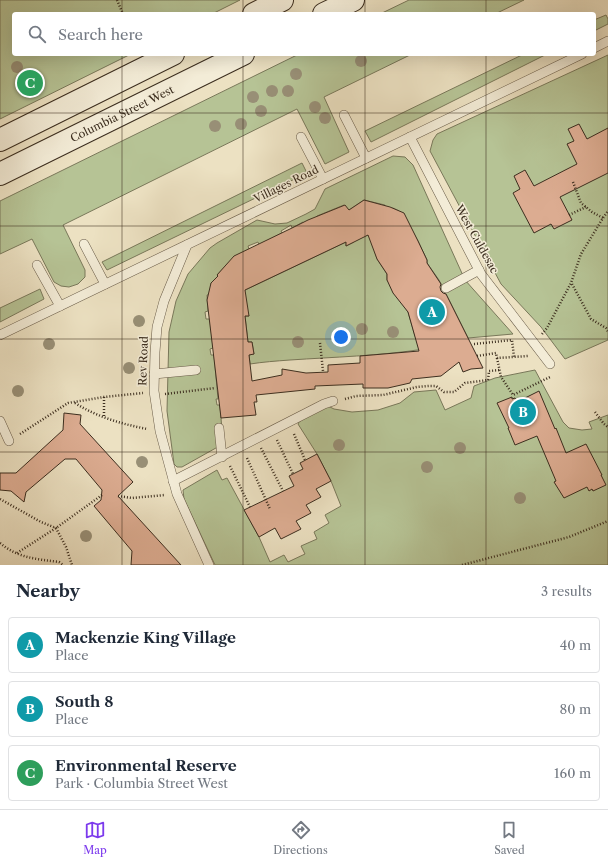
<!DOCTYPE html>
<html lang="en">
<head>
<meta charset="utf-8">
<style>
	body { margin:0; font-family:"Libre Caslon Text",serif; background:#f6f6f7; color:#1f2937 }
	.you { position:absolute; left:341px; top:337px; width:14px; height:14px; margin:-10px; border:3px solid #fff; border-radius:50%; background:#1a73e8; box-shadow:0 0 0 6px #1a73e833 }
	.badge { display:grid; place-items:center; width:26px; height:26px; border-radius:50%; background:#7c3aed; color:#fff; font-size:13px; font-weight:700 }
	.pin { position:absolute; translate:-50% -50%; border:2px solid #fff; box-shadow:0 1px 4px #0006 }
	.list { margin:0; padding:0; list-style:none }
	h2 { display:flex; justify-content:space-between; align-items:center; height:52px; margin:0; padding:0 16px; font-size:17px }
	h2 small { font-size:13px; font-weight:400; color:#747a83 }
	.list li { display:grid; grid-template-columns:26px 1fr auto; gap:12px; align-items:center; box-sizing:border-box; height:56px; margin:0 8px 8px; padding:0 8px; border:1px solid #e0e1e3; border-radius:4px }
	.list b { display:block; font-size:15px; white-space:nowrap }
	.list p { margin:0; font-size:13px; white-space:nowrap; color:#747a83 }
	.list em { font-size:13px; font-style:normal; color:#747a83 }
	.icon { flex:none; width:22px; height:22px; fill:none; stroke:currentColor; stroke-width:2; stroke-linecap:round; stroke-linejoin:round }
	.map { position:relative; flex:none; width:608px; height:565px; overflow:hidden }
	.search { position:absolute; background:#fff; box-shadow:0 4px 16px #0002; left:12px; right:12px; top:12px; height:44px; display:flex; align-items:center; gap:10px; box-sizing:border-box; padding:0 14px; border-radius:4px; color:#747a83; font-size:15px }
	.sheet { height:244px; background:#fff }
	nav { display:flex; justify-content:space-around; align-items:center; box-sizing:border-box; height:56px; border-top:1px solid #e0e1e3; background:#fff; font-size:11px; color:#747a83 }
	nav a { display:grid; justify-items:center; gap:2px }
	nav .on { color:#7c3aed }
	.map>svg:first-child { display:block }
	.green { fill:#b6c395; stroke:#79785a }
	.building { fill:#dcac91; stroke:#3c2e1f; fill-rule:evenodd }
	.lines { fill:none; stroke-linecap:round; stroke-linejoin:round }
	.service-casing { stroke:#685b48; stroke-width:10 }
	.secondary-casing { stroke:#3c2e1f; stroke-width:24 }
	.path { stroke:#3c2e1f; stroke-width:2.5; stroke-dasharray:1 2; stroke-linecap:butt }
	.service { stroke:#f3ecd7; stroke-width:9 }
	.secondary { stroke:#f3ecd7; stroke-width:22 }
	.tree { fill:#988f76 }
	.grid { fill:none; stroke:#3c2e1f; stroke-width:1; stroke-opacity:0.55 }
	.labels { text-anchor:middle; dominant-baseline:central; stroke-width:3; stroke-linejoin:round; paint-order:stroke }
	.street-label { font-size:11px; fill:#3c2e1f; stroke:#f3ecd7 }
</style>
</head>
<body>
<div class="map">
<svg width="608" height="565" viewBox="0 0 608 565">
	<rect width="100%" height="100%" fill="#ece1c2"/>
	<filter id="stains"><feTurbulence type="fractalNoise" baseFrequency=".005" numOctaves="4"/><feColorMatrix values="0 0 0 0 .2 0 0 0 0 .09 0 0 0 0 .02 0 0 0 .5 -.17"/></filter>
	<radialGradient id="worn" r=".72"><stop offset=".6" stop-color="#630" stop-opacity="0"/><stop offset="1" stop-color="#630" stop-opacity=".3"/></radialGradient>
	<g class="green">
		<path d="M0 0H240L212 14H14V54H131L0 119Z"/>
		<path d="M409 0H524L495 14H380Z"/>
		<path d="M606 15 608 19V24L594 31V20Z"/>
		<path d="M299 54H412L324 97 349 152 325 164 297 109 63 225 85 270V277L78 284 69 287 61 286 54 282 32 239 0 254V201Z"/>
		<path d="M524 54H547L371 142 365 131Z"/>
		<path d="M608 55V340L565 359 541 327 501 284 430 151 433 140 437 134Z"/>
		<path d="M393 156 405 157 413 165 465 280 513 334 468 338 439 280 427 263V260L418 241 410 227 399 211 393 208 386 210 385 205 364 200 349 210 344 205 317 216 318 220 305 226 303 222 292 228 291 225 281 231 282 233 259 245 258 242 248 246 249 249 230 261 217 275 221 279C206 284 212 282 213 294L207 295 208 311 205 312 206 319H210L213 348 210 349 211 355H214L218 399H216L217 405H220L223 444 182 467H177L174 464 167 411 169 332 176 301 188 274 210 248 217 243 257 220 275 224 287 223 306 214 315 209 325 189Z"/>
		<path d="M302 163 307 173 107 270 102 262Z"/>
		<path d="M370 235 377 259 387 274V280L408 312 415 336 424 349C379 356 334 357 290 360 276 361 263 362 250 364L249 355 254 354 252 342H248L245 316H249L241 292 346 242V246L354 242 352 237Z"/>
		<path d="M40 289 44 299 0 322V308Z"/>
		<path d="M535 370 563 422 569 428 582 430 592 429 589 422 608 415V565H215L184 499 183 490 217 470 222 480 227 478 259 537 270 562 284 555 288 562 305 554 301 546 317 539 314 532 329 523 325 515 341 506 331 481 317 454 298 424 299 422 324 404 334 409 352 412 378 410 400 403 414 392 436 390 445 410 471 398 474 386 495 378Z"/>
	</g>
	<g class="building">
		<path d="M579 124 587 139 608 128V173L560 197 572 220 554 229 551 224 534 233 513 193 520 189 514 176 525 170 534 186 577 164 567 144 574 141 568 129Z"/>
		<path d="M364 200 390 207 404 213 418 241 427 260V263L441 284 440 287 441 291 443 293 446 294 483 368 471 369 463 372 459 362 441 376 412 379 410 383 388 388H363V384L315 386V389L256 395 257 402H254L256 415 221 418 207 300 211 283 218 276 217 275 234 256 292 228 308 220 345 205 349 210ZM368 235 377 259 387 274V280L393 293 408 312 419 351 360 356V363L328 365V372L306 373 282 369V375L252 381 249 355 254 354 252 342H248L245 316H249L245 290 346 242V246Z"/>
		<path d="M539 391 555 429 556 428 566 453 586 444 602 475H601L606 485 593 491 592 489 589 491 587 487 564 498 554 482 556 481 537 436 515 445 508 428H509L497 403 512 397V399L515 398 517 402Z"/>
		<path d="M64 413 81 415 80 424 133 482 118 496 181 565H131L132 551 94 506 101 500 102 490 76 459H65L26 492 24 502 11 491 0 490V473H16L63 430Z"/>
		<path d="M317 454 331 481 316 489 321 497 306 505 311 513 296 521 301 529 281 539 275 528 259 537 244 510 294 486 289 476 303 469 300 463Z"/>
	</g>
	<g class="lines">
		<defs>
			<g id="service">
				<path d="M594 48 608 41"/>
				<path d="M344 115 366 158"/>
				<path d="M301 137 323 179"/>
				<path d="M410 137 481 274 550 364"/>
				<path d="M84 244 105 284"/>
				<path d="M187 245 164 301 157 327 155 352 154 391 160 431 177 494 209 565"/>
				<path d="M37 265 60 306"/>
				<path d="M446 288 479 270"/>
				<path d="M0 335 582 54"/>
				<path d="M154 374 196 370"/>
				<path d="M0 421 9 441"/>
				<path d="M219 428 222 457"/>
				<path d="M173 481 324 404 333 401"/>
			</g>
			<g id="secondary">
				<path d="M254 14 282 0"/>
				<path d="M324 14 353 0"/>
				<path d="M0 140 173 54"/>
				<path id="s1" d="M0 174 243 54"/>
			</g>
		</defs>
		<use href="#service" class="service-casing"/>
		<use href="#secondary" class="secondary-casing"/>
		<g class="path">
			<path d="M117 0 123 14"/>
			<path d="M573 182 581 203 592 212 603 218"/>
			<path d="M569 215 586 207"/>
			<path d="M572 284 591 319 606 328 608 332"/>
			<path d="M542 334 547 328 571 283 581 254 603 218 608 211"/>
			<path d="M320 343 323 371"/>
			<path d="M474 344 512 340 514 357"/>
			<path d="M477 356 496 353 497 358 528 356"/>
			<path d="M497 358 501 377 513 395 550 377"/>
			<path d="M165 394 215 388"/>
			<path d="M104 397V417"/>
			<path d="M345 399 356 396 383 395 417 387 429 386H436L444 392H454L465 383 488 380 489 371 500 370"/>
			<path d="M75 403C97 417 122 424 147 429"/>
			<path d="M595 412 604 424 608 427"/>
			<path d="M20 434 68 403 104 397 143 393"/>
			<path d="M294 434 305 460"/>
			<path d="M277 440 293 474"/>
			<path d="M261 448 283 491"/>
			<path d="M247 458 270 509"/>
			<path d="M230 466 250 507"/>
			<path d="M118 496 132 498 165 495"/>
			<path d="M0 499 41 522 56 528 66 547 72 565"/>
			<path d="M0 543C18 558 36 559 59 562L63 565"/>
			<path d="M17 553 56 528 102 495"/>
			<path d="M462 565 569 537 608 521"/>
		</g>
		<use href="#service" class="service"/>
		<use href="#secondary" class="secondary"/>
	</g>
	<g class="tree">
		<circle cx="361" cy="61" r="6"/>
		<circle cx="17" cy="67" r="6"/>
		<circle cx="296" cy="74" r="6"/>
		<circle cx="272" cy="91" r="6"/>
		<circle cx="288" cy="91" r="6"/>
		<circle cx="253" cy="97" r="6"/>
		<circle cx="315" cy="107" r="6"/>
		<circle cx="261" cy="111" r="6"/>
		<circle cx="325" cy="118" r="6"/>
		<circle cx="241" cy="124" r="6"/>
		<circle cx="215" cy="126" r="6"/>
		<circle cx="139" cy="321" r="6"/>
		<circle cx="362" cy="329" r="6"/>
		<circle cx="393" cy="332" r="6"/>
		<circle cx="298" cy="342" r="6"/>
		<circle cx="49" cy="344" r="6"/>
		<circle cx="129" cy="368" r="6"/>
		<circle cx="18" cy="391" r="6"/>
		<circle cx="339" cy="445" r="6"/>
		<circle cx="460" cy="448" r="6"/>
		<circle cx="142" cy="462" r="6"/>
		<circle cx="427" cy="467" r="6"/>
		<circle cx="520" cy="498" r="6"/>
		<circle cx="86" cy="536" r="6"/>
	</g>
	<path class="grid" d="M122 0V14M243 0V14M365 0V14M486 0V14M122 54V565M243 54V565M365 54V565M486 54V565M0 113H608M0 226H608M0 339H608M0 452H608"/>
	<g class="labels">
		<g class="street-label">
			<text stroke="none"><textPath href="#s1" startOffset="136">Columbia Street West</textPath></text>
			<text transform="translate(286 184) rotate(-26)">Villages Road</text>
			<text transform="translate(477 239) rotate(61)">West Culdesac</text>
			<text transform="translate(143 361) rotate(-88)">Rev Road</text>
		</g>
	</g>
	<rect width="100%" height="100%" filter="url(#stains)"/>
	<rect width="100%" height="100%" fill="url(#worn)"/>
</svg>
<div class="you"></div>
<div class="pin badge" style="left:432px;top:312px;background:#0f9aa8">A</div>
<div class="pin badge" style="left:523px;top:412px;background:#0f9aa8">B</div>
<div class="pin badge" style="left:30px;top:83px;background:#2e9e5b">C</div>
<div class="search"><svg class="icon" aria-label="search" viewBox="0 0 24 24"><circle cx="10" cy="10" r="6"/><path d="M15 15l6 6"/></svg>Search here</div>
</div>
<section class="sheet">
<h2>Nearby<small>3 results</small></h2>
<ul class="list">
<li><span class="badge" style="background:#0f9aa8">A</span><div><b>Mackenzie King Village</b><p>Place</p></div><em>40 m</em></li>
<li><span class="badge" style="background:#0f9aa8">B</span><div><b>South 8</b><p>Place</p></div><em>80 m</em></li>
<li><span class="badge" style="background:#2e9e5b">C</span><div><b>Environmental Reserve</b><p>Park · Columbia Street West</p></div><em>160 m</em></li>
</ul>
</section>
<nav>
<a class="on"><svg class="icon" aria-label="map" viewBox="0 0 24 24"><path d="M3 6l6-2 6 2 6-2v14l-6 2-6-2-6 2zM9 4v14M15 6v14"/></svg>Map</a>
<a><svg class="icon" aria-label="directions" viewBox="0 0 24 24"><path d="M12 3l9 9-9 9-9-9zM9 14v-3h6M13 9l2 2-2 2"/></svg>Directions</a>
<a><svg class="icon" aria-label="saved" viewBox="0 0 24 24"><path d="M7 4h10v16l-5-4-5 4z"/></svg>Saved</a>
</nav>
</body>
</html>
